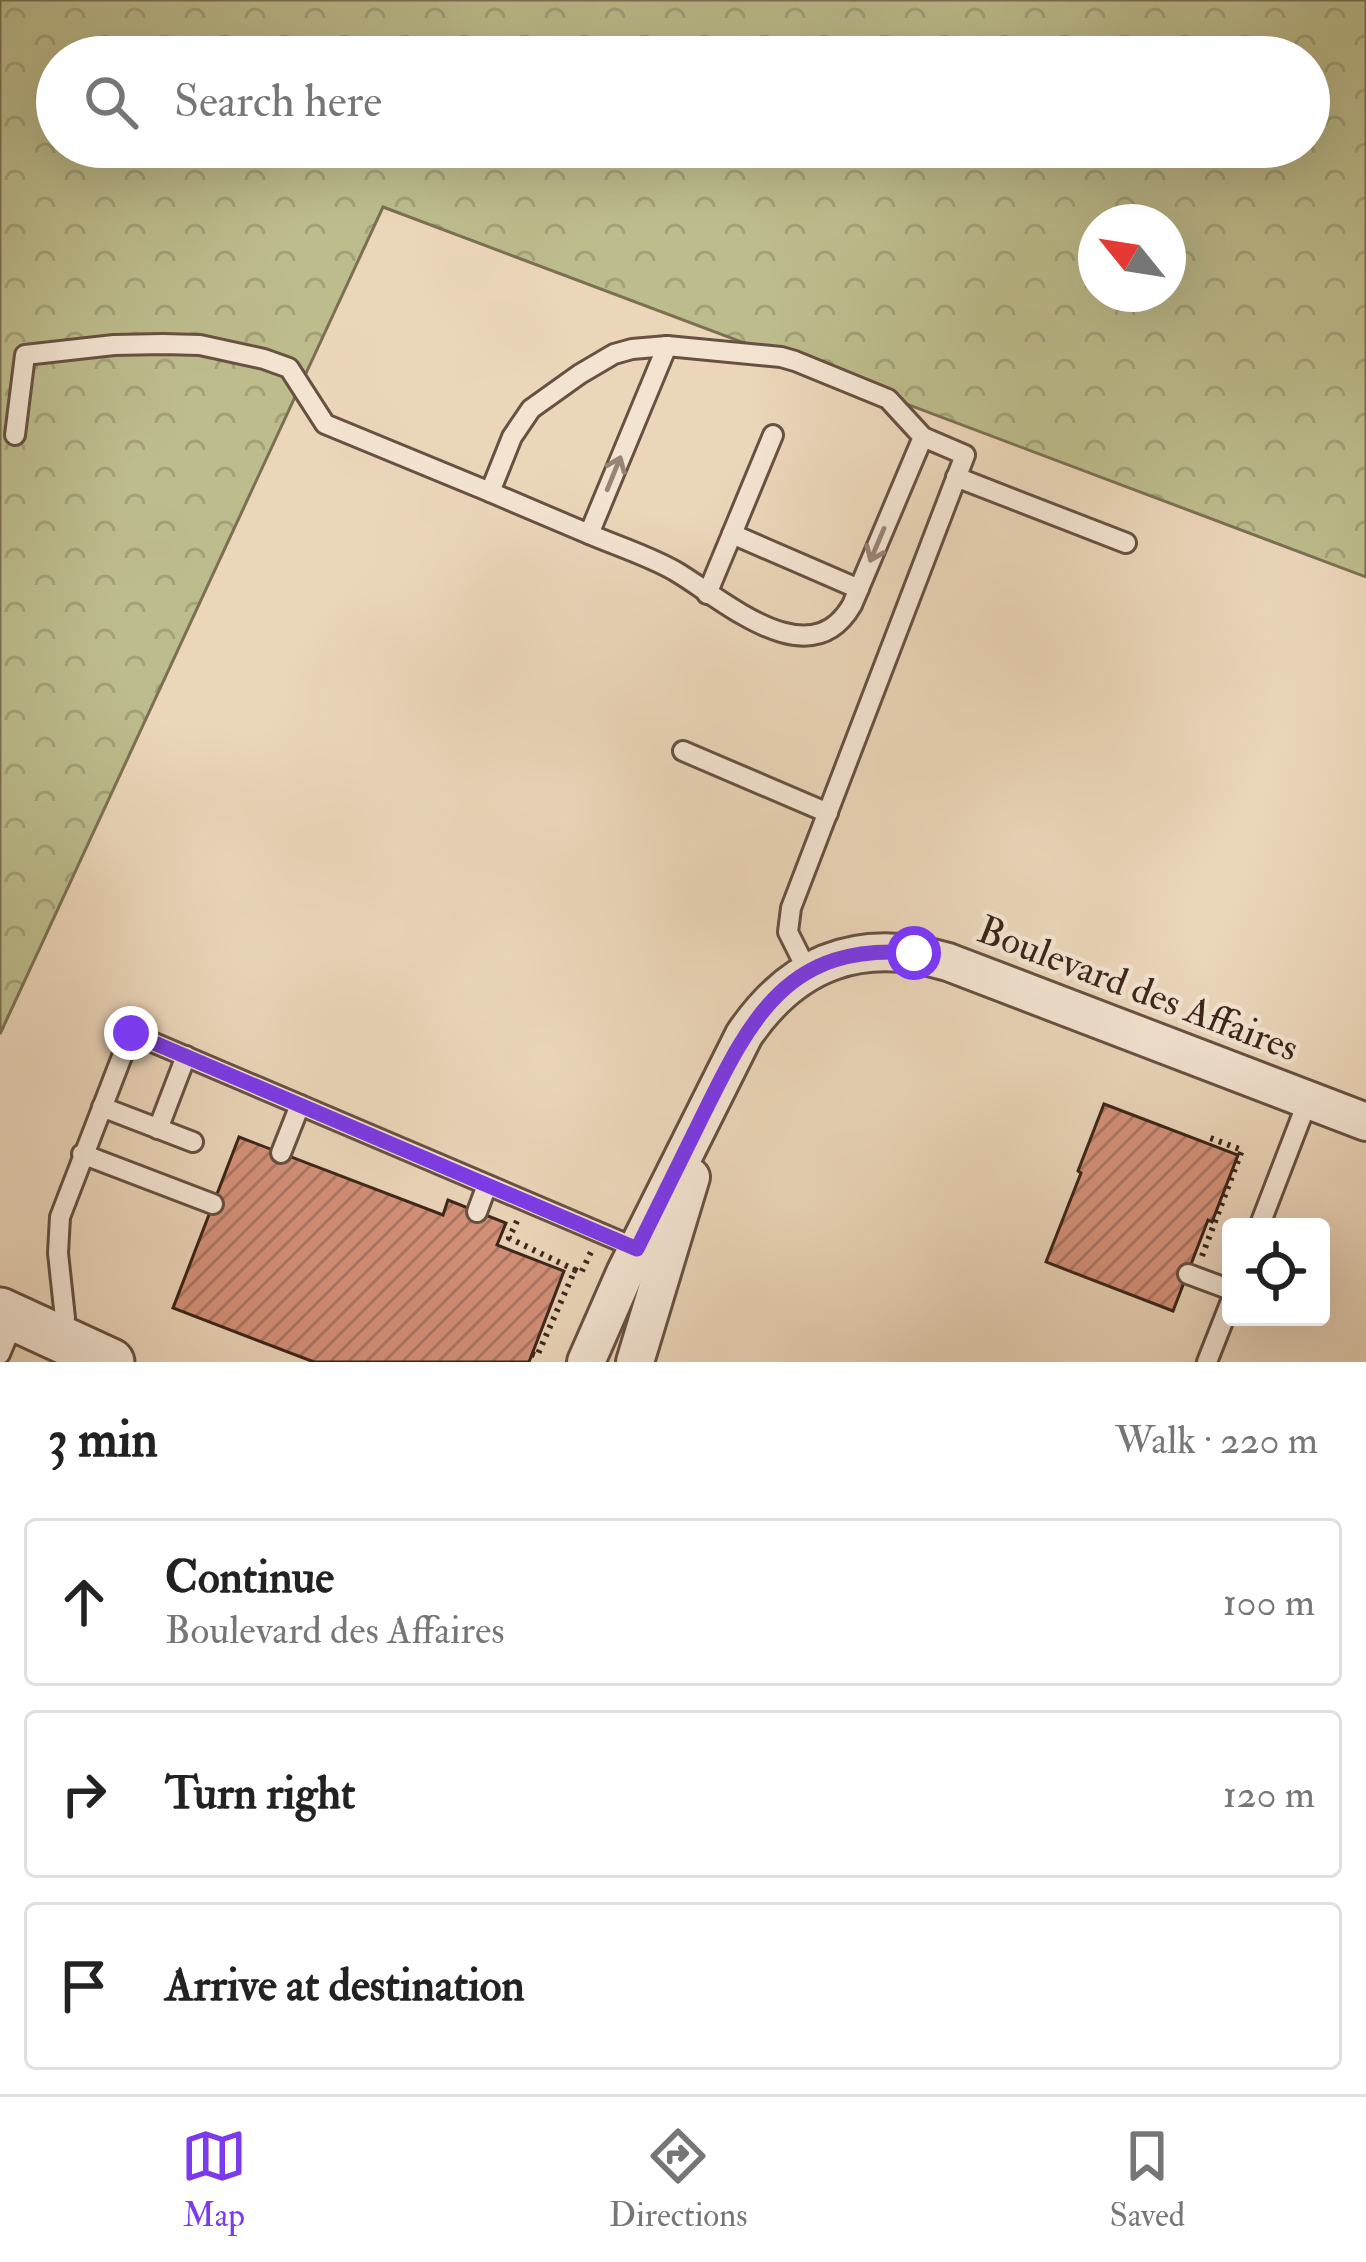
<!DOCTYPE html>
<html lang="en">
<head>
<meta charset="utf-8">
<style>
	body { margin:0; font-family:"IM FELL Double Pica",serif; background:#f6f6f6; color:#222 }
	.controls { position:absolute; right:36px; bottom:36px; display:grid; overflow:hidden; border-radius:12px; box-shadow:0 12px 48px #0002 }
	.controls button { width:108px; height:108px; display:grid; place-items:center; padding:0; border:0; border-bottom:3px solid #e0e0e0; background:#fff; color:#222; font:60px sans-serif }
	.compass { position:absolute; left:1078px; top:204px; width:108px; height:108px; border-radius:50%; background:#fff; box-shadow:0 12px 48px #0002; rotate:300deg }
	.stop { position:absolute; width:36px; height:36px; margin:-27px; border:9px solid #7c3aed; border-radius:50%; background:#fff }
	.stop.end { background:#7c3aed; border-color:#fff; box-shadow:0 3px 12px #0008 }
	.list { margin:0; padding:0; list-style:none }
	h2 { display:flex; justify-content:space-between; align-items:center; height:156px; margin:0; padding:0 48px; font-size:51px }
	h2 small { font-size:39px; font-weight:400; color:#767676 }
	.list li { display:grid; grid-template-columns:78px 1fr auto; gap:36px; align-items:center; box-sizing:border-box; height:168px; margin:0 24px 24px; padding:0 24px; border:3px solid #e0e0e0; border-radius:12px }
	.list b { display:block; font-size:45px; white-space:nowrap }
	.list p { margin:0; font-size:39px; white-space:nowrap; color:#767676 }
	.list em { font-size:39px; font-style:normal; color:#767676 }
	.icon { flex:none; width:66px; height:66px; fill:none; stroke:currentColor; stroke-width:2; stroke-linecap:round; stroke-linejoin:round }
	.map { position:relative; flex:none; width:1366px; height:1362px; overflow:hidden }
	.search { position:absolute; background:#fff; box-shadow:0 12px 48px #0002; left:36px; right:36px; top:36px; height:132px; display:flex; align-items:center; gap:30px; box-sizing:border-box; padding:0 42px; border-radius:66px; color:#767676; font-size:45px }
	.sheet { height:732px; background:#fff }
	nav { display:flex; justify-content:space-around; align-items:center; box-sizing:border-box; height:168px; border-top:3px solid #e0e0e0; background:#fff; font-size:33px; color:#767676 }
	nav a { display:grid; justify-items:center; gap:6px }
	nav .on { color:#7c3aed }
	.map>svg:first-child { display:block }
	.forest { fill:url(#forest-crowns); stroke:#7c7053; stroke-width:3; fill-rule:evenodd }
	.building { fill:url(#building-hatch); stroke:#3c251a; stroke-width:3 }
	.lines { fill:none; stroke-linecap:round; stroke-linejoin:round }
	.service-casing { stroke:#685142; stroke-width:24 }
	.minor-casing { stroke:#685142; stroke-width:42 }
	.tertiary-casing { stroke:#685142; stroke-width:51 }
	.path { stroke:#3c251a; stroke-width:6; stroke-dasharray:3 6; stroke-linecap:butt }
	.service { stroke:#f3e4d2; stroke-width:18 }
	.minor { stroke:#f3e4d2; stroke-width:36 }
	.tertiary { stroke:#f3e4d2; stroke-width:45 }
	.oneway { stroke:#988476 }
	.route { stroke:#7c3aed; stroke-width:15 }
	.labels { text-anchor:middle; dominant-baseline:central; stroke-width:9; stroke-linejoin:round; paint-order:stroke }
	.street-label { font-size:39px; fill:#3c251a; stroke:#f3e4d2 }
</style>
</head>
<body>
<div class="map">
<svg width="1366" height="1362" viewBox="0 0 1366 1362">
	<defs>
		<pattern id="forest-crowns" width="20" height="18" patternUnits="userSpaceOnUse" patternTransform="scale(3)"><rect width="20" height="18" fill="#bdbc8c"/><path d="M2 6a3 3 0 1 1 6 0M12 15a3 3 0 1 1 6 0" fill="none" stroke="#a3a178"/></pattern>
		<pattern id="building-hatch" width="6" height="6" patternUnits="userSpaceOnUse" patternTransform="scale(3)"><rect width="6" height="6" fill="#d5927a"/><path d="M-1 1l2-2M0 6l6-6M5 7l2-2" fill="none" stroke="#ae7763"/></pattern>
	</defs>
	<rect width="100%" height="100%" fill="#ecd6ba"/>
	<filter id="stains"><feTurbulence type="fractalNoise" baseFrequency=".00167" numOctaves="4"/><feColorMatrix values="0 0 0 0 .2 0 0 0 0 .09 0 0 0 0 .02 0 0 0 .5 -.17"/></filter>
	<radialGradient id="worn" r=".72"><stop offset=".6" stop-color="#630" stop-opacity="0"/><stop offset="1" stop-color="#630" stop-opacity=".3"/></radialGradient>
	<path class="forest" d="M0 0H1366V577L383 207 0 1034ZM57 57H1309V147H57ZM1096 222H1168V294H1096Z"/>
	<g class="building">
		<path d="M1104 1104 1238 1155 1212 1222 1208 1220 1173 1311 1046 1262 1081 1173 1078 1171Z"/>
		<path d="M239 1137 443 1215 448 1200 506 1223 497 1245 564 1271 529 1362H314L173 1308Z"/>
	</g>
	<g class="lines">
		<defs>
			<g id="service">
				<path d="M15 435 25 355 114 345 163 344 200 345 264 359 289 368 325 424 490 492"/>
				<path d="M956 477 1126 543"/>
				<path d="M589 534 490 492 512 437 531 409 580 374 614 354 632 349 667 346"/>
				<path d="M732 534 773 435"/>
				<path d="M707 594 732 534 859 589"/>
				<path d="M683 751 828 813"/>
				<path d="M808 972 788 932 791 908 965 455 923 437 888 399 795 361 781 357 667 346 589 534C617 546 649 556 675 571 723 599 809 679 852 605L923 437"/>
				<path d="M102 1107 193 1142"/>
				<path d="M158 1129 186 1056"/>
				<path d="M281 1153 300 1105"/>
				<path d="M82 1154 213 1204"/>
				<path d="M477 1212 487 1185"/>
				<path d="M1259 1227 1308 1100"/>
				<path d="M1188 1274 1231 1290"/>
				<path d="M60 1338 65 1318 58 1253 60 1217 131 1033 643 1251"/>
				<path d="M0 1354 15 1318"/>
				<path d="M1207 1362 1231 1301"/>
			</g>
			<g id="minor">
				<path d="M586 1362 625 1273 744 1035C795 960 862 937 948 962L1366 1122"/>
				<path d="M635 1362 691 1177"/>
			</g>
			<path id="tertiary" d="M0 1311 111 1362"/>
		</defs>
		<use href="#service" class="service-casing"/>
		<use href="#minor" class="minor-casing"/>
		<use href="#tertiary" class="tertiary-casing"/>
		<g class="path">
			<path d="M517 1221 509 1238 575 1270"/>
			<path d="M1202 1256 1242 1150 1205 1136"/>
			<path d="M532 1354 537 1356 575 1270 581 1273 591 1252"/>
		</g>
		<use href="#service" class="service"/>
		<use href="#minor" class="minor"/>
		<use href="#tertiary" class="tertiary"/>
	</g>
	<defs><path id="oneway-shaft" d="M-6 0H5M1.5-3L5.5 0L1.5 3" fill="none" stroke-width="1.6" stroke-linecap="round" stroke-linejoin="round" transform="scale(3)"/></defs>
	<g class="oneway">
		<use href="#oneway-shaft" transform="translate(614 473) rotate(-68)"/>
		<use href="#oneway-shaft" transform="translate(877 545) rotate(113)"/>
	</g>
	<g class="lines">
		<path class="route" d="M131 1033 637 1249C659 1204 681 1159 703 1115 751 1017 789 942 914 953"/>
	</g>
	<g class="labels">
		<g class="street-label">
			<text transform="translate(1138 989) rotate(21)">Boulevard des Affaires</text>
		</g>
	</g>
	<rect width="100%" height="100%" filter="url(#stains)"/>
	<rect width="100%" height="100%" fill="url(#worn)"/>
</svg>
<div class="controls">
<button><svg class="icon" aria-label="locate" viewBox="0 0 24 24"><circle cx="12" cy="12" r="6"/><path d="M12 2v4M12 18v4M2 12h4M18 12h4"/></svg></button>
</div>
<svg class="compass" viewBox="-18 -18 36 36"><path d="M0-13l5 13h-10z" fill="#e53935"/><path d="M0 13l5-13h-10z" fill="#767676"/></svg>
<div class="stop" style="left:914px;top:953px"></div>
<div class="stop end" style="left:131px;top:1033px"></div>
<div class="search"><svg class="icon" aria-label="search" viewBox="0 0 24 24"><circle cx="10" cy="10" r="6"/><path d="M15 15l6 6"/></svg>Search here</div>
</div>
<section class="sheet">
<h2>3 min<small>Walk · 220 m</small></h2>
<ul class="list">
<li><svg class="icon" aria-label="ahead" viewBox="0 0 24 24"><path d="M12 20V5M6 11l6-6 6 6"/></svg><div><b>Continue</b><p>Boulevard des Affaires</p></div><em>100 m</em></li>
<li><svg class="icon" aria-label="right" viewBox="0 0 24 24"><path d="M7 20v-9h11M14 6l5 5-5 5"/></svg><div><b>Turn right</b></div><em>120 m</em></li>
<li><svg class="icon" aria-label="arrive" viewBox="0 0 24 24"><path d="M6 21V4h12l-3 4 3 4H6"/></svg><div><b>Arrive at destination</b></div></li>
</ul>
</section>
<nav>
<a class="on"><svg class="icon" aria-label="map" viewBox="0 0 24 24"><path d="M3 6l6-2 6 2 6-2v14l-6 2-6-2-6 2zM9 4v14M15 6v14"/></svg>Map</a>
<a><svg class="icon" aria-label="directions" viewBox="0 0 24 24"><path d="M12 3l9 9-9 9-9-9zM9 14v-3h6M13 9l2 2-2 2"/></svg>Directions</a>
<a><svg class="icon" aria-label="saved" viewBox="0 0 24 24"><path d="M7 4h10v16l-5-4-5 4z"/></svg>Saved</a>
</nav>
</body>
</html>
